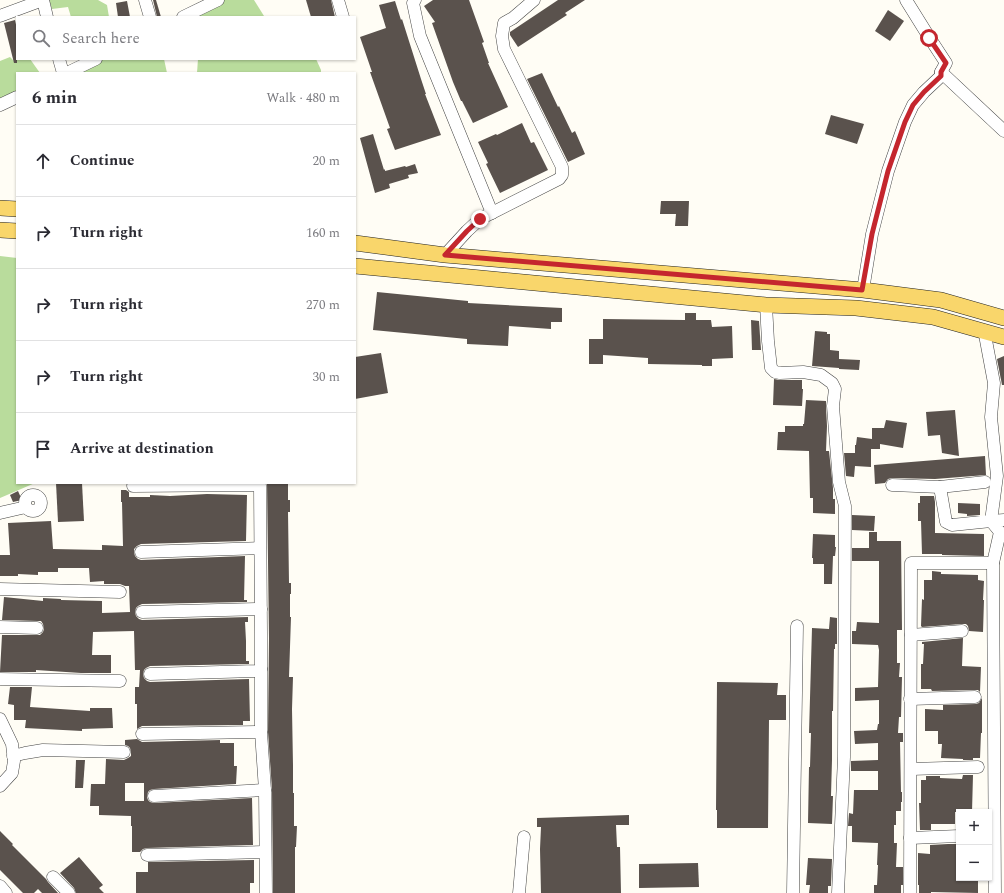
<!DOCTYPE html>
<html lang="en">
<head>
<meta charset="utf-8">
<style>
	body { margin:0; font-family:Spectral,serif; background:#f2f2f3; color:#2b2b33 }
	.controls { position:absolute; right:12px; bottom:12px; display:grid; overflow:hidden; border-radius:0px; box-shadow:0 1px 3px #0004 }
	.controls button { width:36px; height:36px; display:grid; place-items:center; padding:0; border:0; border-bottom:1px solid #e1e1e2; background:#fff; color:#2b2b33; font:20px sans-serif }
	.stop { position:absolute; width:12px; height:12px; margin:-9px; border:3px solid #c4262e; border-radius:50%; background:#fff }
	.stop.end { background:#c4262e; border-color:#fff; box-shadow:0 1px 4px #0008 }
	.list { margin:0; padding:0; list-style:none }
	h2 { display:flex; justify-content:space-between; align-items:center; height:52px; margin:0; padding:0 16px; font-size:17px }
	h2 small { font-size:13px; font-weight:400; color:#7c7c81 }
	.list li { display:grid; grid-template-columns:26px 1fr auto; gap:12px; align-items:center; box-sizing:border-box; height:72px; padding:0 16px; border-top:1px solid #e1e1e2 }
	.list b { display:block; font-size:15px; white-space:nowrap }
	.list em { font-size:13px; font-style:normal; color:#7c7c81 }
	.icon { flex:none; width:22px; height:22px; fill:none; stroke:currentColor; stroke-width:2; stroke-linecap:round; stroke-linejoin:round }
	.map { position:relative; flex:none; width:1004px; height:893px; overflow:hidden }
	.search { position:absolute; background:#fff; box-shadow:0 1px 3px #0004; left:16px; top:16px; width:340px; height:44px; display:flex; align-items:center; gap:10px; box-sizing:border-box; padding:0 14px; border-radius:0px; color:#7c7c81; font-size:15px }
	.panel { position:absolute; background:#fff; box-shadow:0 1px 3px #0004; left:16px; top:72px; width:340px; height:412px; border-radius:0px }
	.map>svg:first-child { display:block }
	.forest { fill:#b9dc9c }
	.building { fill:#5a524d; fill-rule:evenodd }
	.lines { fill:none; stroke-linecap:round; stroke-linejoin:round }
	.minor-casing { stroke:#444; stroke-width:13 }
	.major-casing { stroke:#222; stroke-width:16 }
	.minor { stroke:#fff; stroke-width:12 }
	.major { stroke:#f9d66b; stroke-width:15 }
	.route { stroke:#c4262e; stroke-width:5 }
</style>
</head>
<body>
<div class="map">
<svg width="1004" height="893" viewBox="0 0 1004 893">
	<rect width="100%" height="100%" fill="#fffdf5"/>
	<g class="forest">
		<path d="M49 0H98L107 5 109 17H71L68 7 52 9Z"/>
		<path d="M212 0H254L264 16 266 17H190Z"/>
		<path d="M10 57 14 61 20 59H30L40 73H17V92L0 100V61Z"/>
		<path d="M96 59H164L167 73H75Z"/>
		<path d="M198 59H316L321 70V73H197Z"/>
		<path d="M0 256 17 258V483H35L0 498Z"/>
	</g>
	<g class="building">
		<path d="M153 0H156L161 17H157Z"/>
		<path d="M306 0H331L335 17H311Z"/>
		<path d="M433 0H469L484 42 482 43 489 63H488L508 107 473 123 462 101H461L453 82 432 23 435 22 424 6Z"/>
		<path d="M558 0H585L565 13 567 15 518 47 510 35V32Z"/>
		<path d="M127 1 130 17H118L116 3Z"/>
		<path d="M395 1 401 20 402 19 421 79 426 94H425L441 135 395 150 387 129 390 128 370 72H372L360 37 386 28 379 5Z"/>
		<path d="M888 10 904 21 890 41 875 31Z"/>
		<path d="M15 20 17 29V63H14L4 23Z"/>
		<path d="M542 73 558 107 559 106 572 133 575 131 585 154 568 162 527 79Z"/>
		<path d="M831 115 864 124 857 144 825 134Z"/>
		<path d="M522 123 531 143 534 142 548 170 500 193 486 164 488 163 478 142 496 134 497 135Z"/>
		<path d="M373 134 384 170 385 169V171L405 166 406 167 415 164 418 173 408 175 409 178 389 184 390 188 375 193 360 138Z"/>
		<path d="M661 201H689L688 226H675L676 214H660Z"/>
		<path d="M377 292 468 301V303L562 308V322H551V329L509 326 508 346 467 344V339L373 330Z"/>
		<path d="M685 313H696V320H711L712 327 732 326 733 358 712 359V366H702V365L648 364V358L603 355V364H589V339H603V319L685 320Z"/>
		<path d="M751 320 759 321 761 350H752Z"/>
		<path d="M815 331 827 332V334H830V350L839 351V359L860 360 859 370 839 369V368L812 366Z"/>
		<path d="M381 353 388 393 355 399V357Z"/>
		<path d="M1004 356V385H1002L997 359Z"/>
		<path d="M774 379 780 380H802V389H803L802 406 773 405Z"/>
		<path d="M806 400 826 401V407L827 426 826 451H829L833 488V499H835V514L813 513V498H810L809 451 777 450 778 432H785V426H803V424H804Z"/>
		<path d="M955 410 959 456 942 453 940 435 928 436 926 412Z"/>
		<path d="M886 420 907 423 903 448 880 444V449H871V467L855 466 854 477 846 476 844 453H855V445H856L857 437 872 439V428H884Z"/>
		<path d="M985 456 986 475 935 479 892 478 888 479 885 483 875 484 874 465Z"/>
		<path d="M56 483H82L84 521 58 522Z"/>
		<path d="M267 483H288V500H290V512H288L289 583H291V594H290V617H291L289 677H293L292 709 293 765V793H294V826H297L296 847H295V893H273L272 790 268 732 269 638Z"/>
		<path d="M121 490H126L129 492V497H150V495L170 496 207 494 247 495 246 541 141 544 137 546 134 549V552L135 556 138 559 141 560 245 556 244 600H247V602L142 604 138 606 136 608 135 612 136 616 139 619 142 620 248 617V622H245L246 641V661H249V664L150 666 146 668 144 670 143 674 144 678 147 681 150 682 249 679 250 721H243V725L142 726 137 729V704H135V687H139L140 670H135L134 631 93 632 92 655H111V673H81L36 670V672H0L2 635H40L43 632 44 629 43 624 41 621H38L2 620 4 597 43 601V598L61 599V600L102 601V613L130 612 129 586H125L120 584H104V581L90 582 89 568H58V572H38V575L18 574V576H0V555H10L8 523 51 521 53 549 102 550V545L123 546 122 502H121Z"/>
		<path d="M18 491 22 500 13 502 10 495Z"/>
		<path d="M920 496H934L935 502V533L984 534V556L942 555V554H922L921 521H918V503H920Z"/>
		<path d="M958 503 980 504V515L967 516V514L958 513Z"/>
		<path d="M852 515 875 516 874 531 852 530Z"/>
		<path d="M869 532H877V541H901L902 630H897V663H900L899 677H902L901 717H899L898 733H903V742H900L901 792H902V802H901V811H896V825H894V843H897L896 867H903V885H901V893H874V885H877L878 865H877L878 843 852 842V826H848L849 813 853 814 854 790H878V771H851V761L878 760V743L855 744 854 731 877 730 878 724H879V700L855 701V688L878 687 879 650 878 645 852 644V631H856L857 622 879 623V561H852V548H869Z"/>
		<path d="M813 534 835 535V547H836L835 556H833L832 584H824V564H813V558H812Z"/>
		<path d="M932 571 941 572V574L978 575V580L984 581 983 600H984L983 632 969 631 968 626 966 624H962L922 627 921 626 922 599 924 600V580H932Z"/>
		<path d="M830 617 837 618V644H835V649H834L833 711H832V760L831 796H833L832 824 808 823 809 767H810L811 733H809L812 628 829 629Z"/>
		<path d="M963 638 962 666 981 667 980 692 978 690H975L932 691 931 689H921V664H923L924 644H922V642Z"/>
		<path d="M717 682 778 683 777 695H786V720H769L768 828H717V810H716Z"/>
		<path d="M10 687H32L30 707 90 711V708H112L113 728 82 729V731L25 728 26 720H14V705L8 704Z"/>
		<path d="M982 698V733H981L980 758H973V760H963V759L941 758 942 744H938V731H925V709L943 710V705L976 704 979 703Z"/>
		<path d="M137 739 142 742 220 740V743H234V766H237L236 784 154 789 150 790 148 792 147 797 148 800 150 802 154 803 252 798 253 845 147 848 143 849 140 852H132V826H131V816L99 815V806H90L91 784H105L106 759 124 760 128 758 131 756V752L130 748 128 746 125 745V740ZM125 783H144V801H125Z"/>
		<path d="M76 760H85L83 788H75Z"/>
		<path d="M963 775H973L972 812H955V824H931V830H920L919 803H921V780H926V776H940V778L962 779Z"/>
		<path d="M629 815V825H616L617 847H620L621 893H541L540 849 541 827H537V818Z"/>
		<path d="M0 831 13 844 12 845 46 879 48 882 58 893H42L38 889 34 893H23L0 870Z"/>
		<path d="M948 844H959V878H978V893L931 892V893H919V885H918V853L930 854V845Z"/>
		<path d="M79 857 103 885 99 888 104 893H76L74 888 60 873Z"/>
		<path d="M808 858 832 859 831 886H828V893H809L810 885H806Z"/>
		<path d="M254 860V883H250V893H136V872H148V862Z"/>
		<path d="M698 863 699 887 639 888V864Z"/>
	</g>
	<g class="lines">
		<defs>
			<g id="minor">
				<path d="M43 0 47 17"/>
				<path d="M145 0 150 17"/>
				<path d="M338 0 343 17"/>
				<path d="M415 0 413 3 420 36 492 213"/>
				<path d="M0 16 43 0"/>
				<path d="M183 17 218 0"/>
				<path d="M59 59 63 73"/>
				<path d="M941 72 1004 131"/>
				<path d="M67 73 96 59"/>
				<path d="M0 105 17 97"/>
				<path d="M445 255 467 231 480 219 559 179 562 175V167L504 49 502 36 504 23 513 18 534 0"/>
				<path d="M863 290 872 234 888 171 905 122 913 105 924 92 941 76V72L946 63 929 37 906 0"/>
				<path d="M766 305 768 341 771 368 775 372 780 373 803 372 821 375 832 383 835 389 833 406 839 482 845 506 844 757 838 893"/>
				<path d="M892 485 940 487 985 482"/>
				<path d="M133 486 260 485 261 633V732L265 790 266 893"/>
				<path d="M940 487 946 522 952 525 991 521 997 476 991 417 994 383 985 335 986 332"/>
				<circle cx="33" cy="503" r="8"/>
				<path d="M0 513 26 507"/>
				<path d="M141 552 260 548"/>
				<path d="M0 589 120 592"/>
				<path d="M142 612 261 609"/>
				<path d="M0 627 37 628"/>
				<path d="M911 635 962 631"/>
				<path d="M150 674 260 671 261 669"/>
				<path d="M0 679 120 681"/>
				<path d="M910 699 975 697"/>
				<path d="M0 719 12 744 14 761 12 773 0 786"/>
				<path d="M142 734 261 732"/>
				<path d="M13 756 25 753 43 750 124 752"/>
				<path d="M911 769 978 767"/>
				<path d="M154 796 265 790"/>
				<path d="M910 838 959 836"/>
				<path d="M147 855 265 852"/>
				<path d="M53 877 69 893"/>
				<path d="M0 886 6 893"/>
				<path d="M519 893 524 837"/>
				<path d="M793 893 797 626"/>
				<path d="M910 893 911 563H993"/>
				<path d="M995 893 993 563 1000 532 991 521 1004 520"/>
			</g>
			<g id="major">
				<path d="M0 208 17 209"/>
				<path d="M0 230 17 231"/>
				<path d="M355 243 445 255 863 290 941 300 1004 318"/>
				<path d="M355 266 766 305 856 308 933 317 1004 337"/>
			</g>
		</defs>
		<use href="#minor" class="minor-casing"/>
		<use href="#major" class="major-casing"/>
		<use href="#minor" class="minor"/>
		<use href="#major" class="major"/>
	</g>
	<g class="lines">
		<path class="route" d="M480 219 467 231 445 255 862 290 872 234 888 171 905 122 913 105 924 92 941 76V72L946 63 929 38"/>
	</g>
</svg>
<div class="controls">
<button>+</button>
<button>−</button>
</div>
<div class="stop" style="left:929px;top:38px"></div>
<div class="stop end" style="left:480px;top:219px"></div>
<div class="search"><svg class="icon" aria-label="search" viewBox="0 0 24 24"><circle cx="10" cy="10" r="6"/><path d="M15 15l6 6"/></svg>Search here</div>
<section class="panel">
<h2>6 min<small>Walk · 480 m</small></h2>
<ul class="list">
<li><svg class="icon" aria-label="ahead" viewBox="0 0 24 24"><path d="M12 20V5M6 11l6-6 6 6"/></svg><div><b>Continue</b></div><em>20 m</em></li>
<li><svg class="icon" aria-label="right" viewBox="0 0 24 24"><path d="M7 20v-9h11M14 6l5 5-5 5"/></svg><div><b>Turn right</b></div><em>160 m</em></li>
<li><svg class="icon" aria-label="right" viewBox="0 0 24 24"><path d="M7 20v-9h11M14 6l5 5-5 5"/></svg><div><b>Turn right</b></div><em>270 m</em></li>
<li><svg class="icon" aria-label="right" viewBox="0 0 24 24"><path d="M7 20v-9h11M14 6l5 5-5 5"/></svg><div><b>Turn right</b></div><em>30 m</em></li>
<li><svg class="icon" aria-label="arrive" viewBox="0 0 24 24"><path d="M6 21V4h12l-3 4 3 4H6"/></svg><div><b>Arrive at destination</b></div></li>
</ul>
</section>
</div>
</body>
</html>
